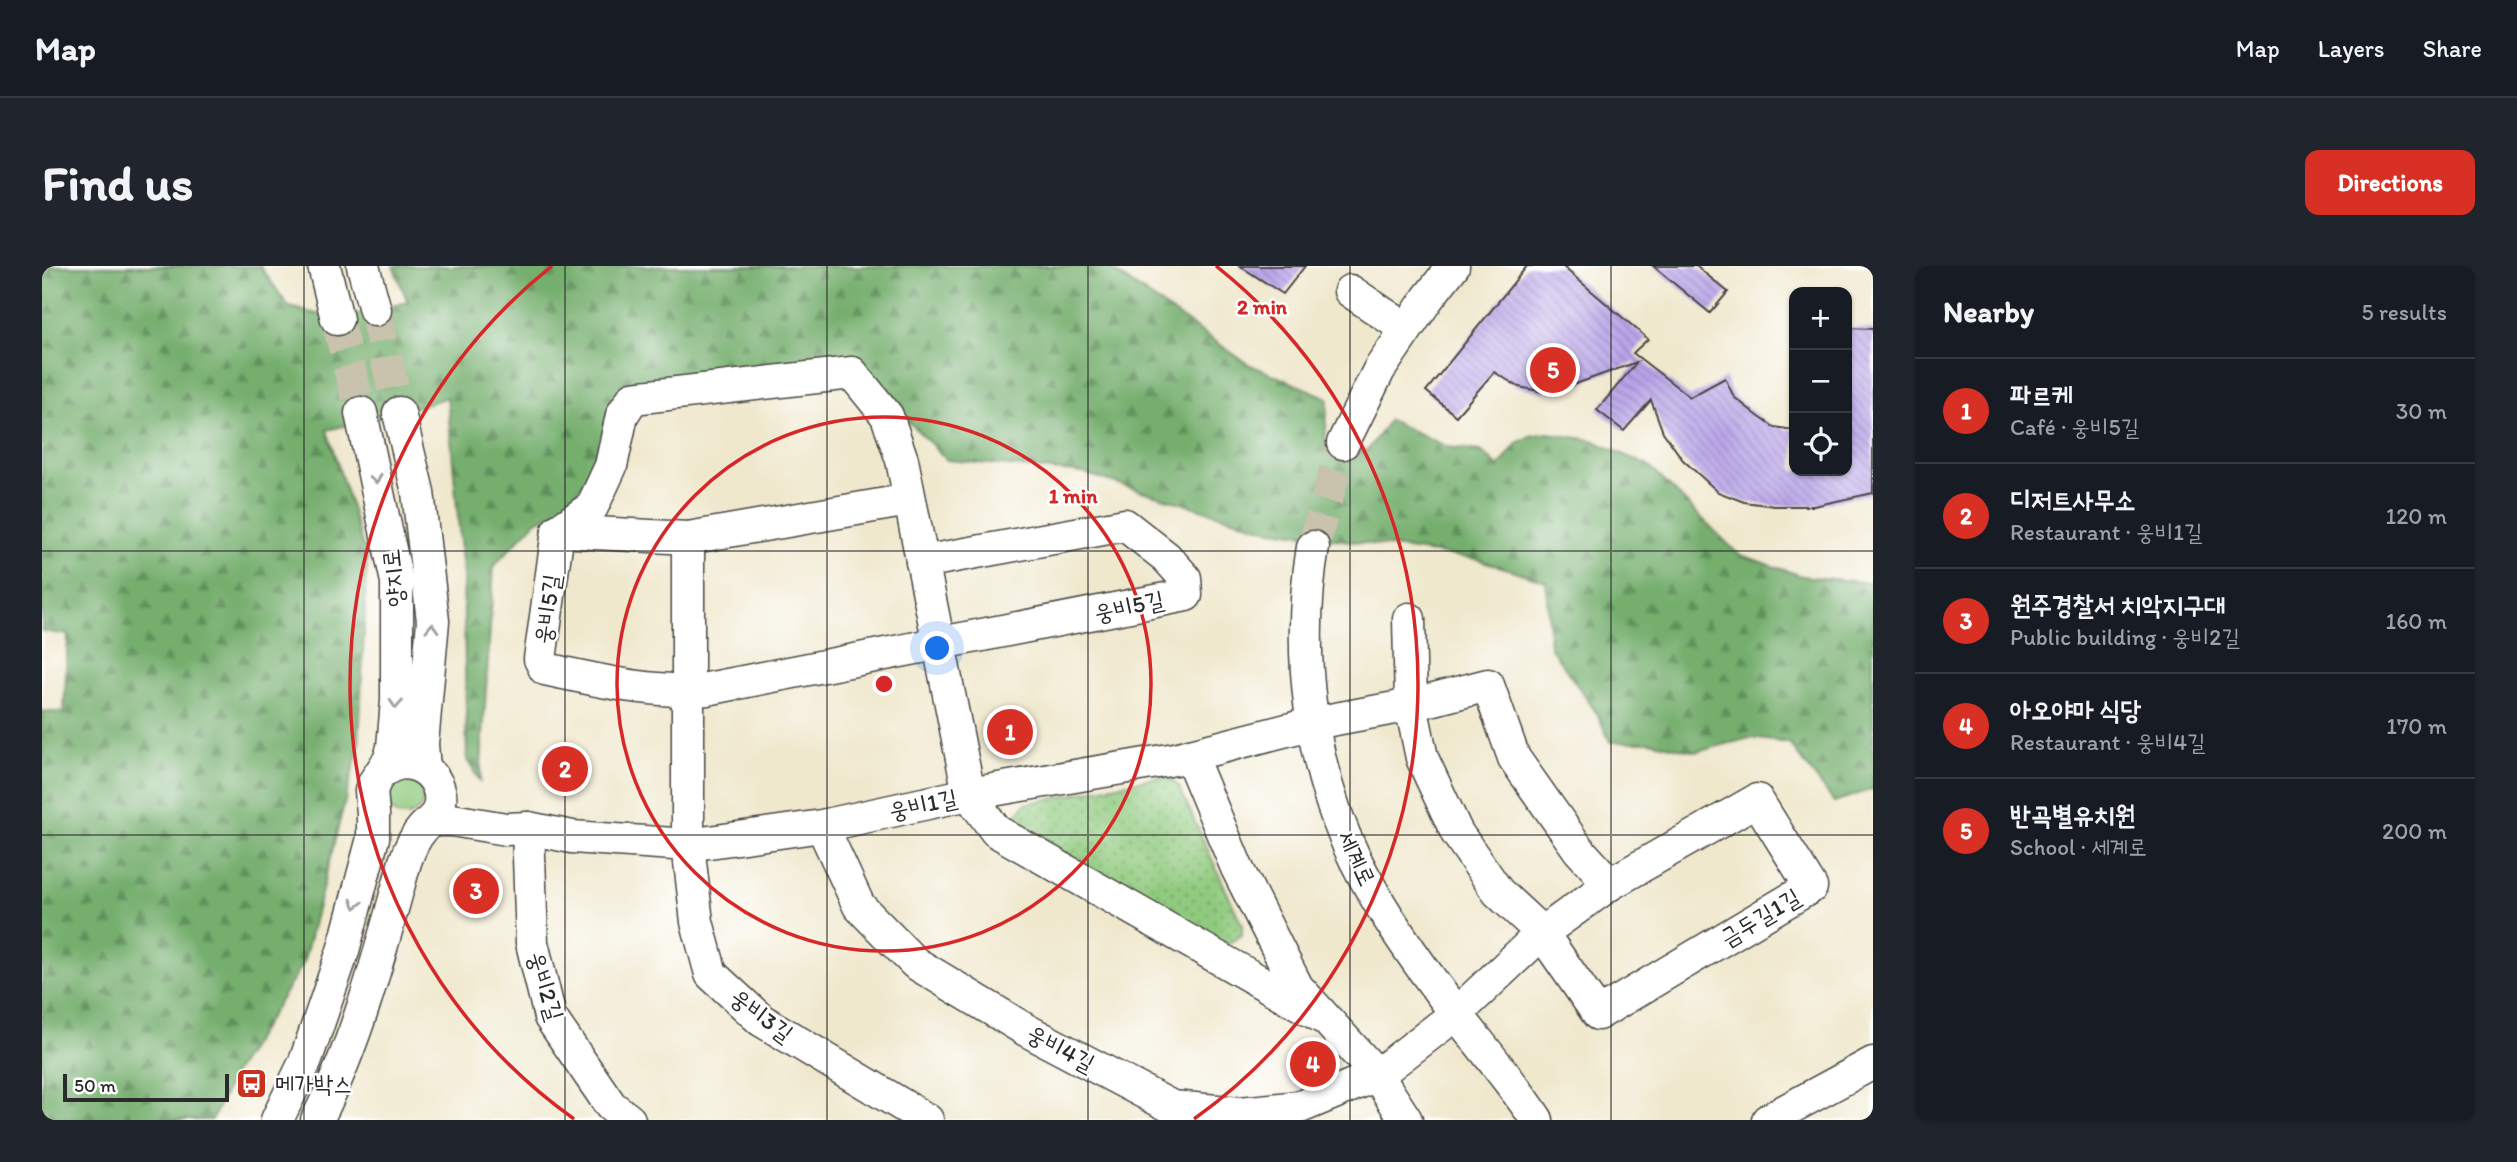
<!DOCTYPE html>
<html lang="en">
<head>
<meta charset="utf-8">
<style>
	body { margin:0; font-family:Itim,"Poor Story",sans-serif; background:#20242c; color:#f1f3f6 }
	.controls { position:absolute; right:21px; top:21px; display:grid; overflow:hidden; border-radius:14px; box-shadow:0 2px 5px #0004 }
	.controls button { width:63px; height:63px; display:grid; place-items:center; padding:0; border:0; border-bottom:2px solid #363941; background:#171b24; color:#f1f3f6; font:35px sans-serif }
	.scale { position:absolute; left:21px; bottom:18px; width:166px; box-sizing:border-box; padding-left:7px; border:4px solid #2b2b2b; border-top:0; font-size:19px; line-height:24px; white-space:nowrap; color:#2b2b2b; -webkit-text-stroke:5px #fff; paint-order:stroke }
	.you { position:absolute; left:896px; top:383px; width:24px; height:24px; margin:-18px; border:5px solid #fff; border-radius:50%; background:#1a73e8; box-shadow:0 0 0 10px #1a73e833 }
	.badge { display:grid; place-items:center; width:46px; height:46px; border-radius:50%; background:#d93025; color:#fff; font-size:23px; font-weight:700 }
	.pin { position:absolute; translate:-50% -50%; border:4px solid #fff; box-shadow:0 2px 7px #0006 }
	.list { margin:0; padding:0; list-style:none }
	h2 { display:flex; justify-content:space-between; align-items:center; height:91px; margin:0; padding:0 28px; font-size:30px }
	h2 small { font-size:23px; font-weight:400; color:#9ea1a6 }
	.list li { display:grid; grid-template-columns:46px 1fr auto; gap:21px; align-items:center; box-sizing:border-box; height:105px; padding:0 28px; border-top:2px solid #363941 }
	.list b { display:block; font-size:26px; white-space:nowrap }
	.list p { margin:0; font-size:23px; white-space:nowrap; color:#9ea1a6 }
	.list em { font-size:23px; font-style:normal; color:#9ea1a6 }
	.icon { flex:none; width:38px; height:38px; fill:none; stroke:currentColor; stroke-width:2; stroke-linecap:round; stroke-linejoin:round }
	.map { position:relative; flex:none; width:1831px; height:854px; overflow:hidden; border-radius:14px }
	header { display:flex; align-items:center; gap:42px; box-sizing:border-box; height:98px; padding:0 35px; background:#171b24; border-bottom:2px solid #363941 }
	header strong { font-size:33px }
	nav { display:flex; gap:38px; margin-inline-start:auto; font-size:24px }
	.intro { display:flex; align-items:center; justify-content:space-between; box-sizing:border-box; height:168px; padding:0 42px }
	h1 { margin:0; font-size:49px }
	.button { padding:18px 32px; border-radius:14px; background:#d93025; color:#fff; font-size:24px; font-weight:700 }
	main { display:flex; gap:42px; padding:0 42px }
	aside { flex:1; background:#171b24; border-radius:14px; box-shadow:0 2px 5px #0004 }
	.map>svg:first-child { display:block }
	.grass { fill:#90ca7e; stroke:#5e7a54; stroke-width:2 }
	.forest { fill:url(#forest-firs); stroke:#506c4c; stroke-width:2 }
	.park { fill:url(#park-dots); stroke:#5e7a54; stroke-width:2 }
	.building { fill:url(#building-back-hatch) }
	.lines { fill:none; stroke-linecap:round; stroke-linejoin:round }
	.minor-tunnel { stroke:#c9c2ad; stroke-width:32; stroke-dasharray:32 16; stroke-linecap:butt }
	.minor-casing { stroke:#494743; stroke-width:35 }
	.minor { stroke:#fff; stroke-width:32 }
	.oneway { stroke:#a0a0a0 }
	.grid { fill:none; stroke:#2b2b2b; stroke-width:2; stroke-opacity:0.55 }
	.ring { fill:none; stroke:#d62828; stroke-width:3.5 }
	.labels { text-anchor:middle; dominant-baseline:central; stroke-width:5; stroke-linejoin:round; paint-order:stroke }
	.street-label { font-size:24px; fill:#2b2b2b; stroke:#fff }
	.poi-label { font-size:24px; fill:#2b2b2b; stroke:#fff; text-anchor:start }
	.centre { fill:#d62828; stroke:#fff; stroke-width:3.5 }
	.ring-label { font-size:21px; text-anchor:middle; font-weight:bold; fill:#d62828; stroke:#fff; stroke-width:5; stroke-linejoin:round; paint-order:stroke }
</style>
</head>
<body>
<header>
<strong>Map</strong>
<nav><a>Map</a><a>Layers</a><a>Share</a></nav>
</header>
<div class="intro"><h1>Find us</h1><a class="button">Directions</a></div>
<main>
<div class="map">
<svg width="1831" height="854" viewBox="0 0 1831 854">
	<defs>
		<pattern id="forest-firs" width="22" height="20" patternUnits="userSpaceOnUse" patternTransform="scale(1.75)"><rect width="22" height="20" fill="#74ae6d"/><path d="M5 1l3.5 6h-7zM16 11l3.5 6h-7z" fill="#5f8e5a"/></pattern>
		<pattern id="park-dots" width="8" height="8" patternUnits="userSpaceOnUse" patternTransform="scale(1.75)"><rect width="8" height="8" fill="#90ca7e"/><path d="M2 2h.1M6 6h.1" fill="none" stroke="#76a467" stroke-width="1.8" stroke-linecap="round"/></pattern>
		<pattern id="building-back-hatch" width="6" height="6" patternUnits="userSpaceOnUse" patternTransform="scale(1.75)"><rect width="6" height="6" fill="#b8a4e9"/><path d="M-1 5l2 2M0 0l6 6M5-1l2 2" fill="none" stroke="#9686bd"/></pattern>
	</defs>
	<rect width="100%" height="100%" fill="#fff"/>
	<filter id="ink" filterUnits="userSpaceOnUse"><feTurbulence type="fractalNoise" baseFrequency=".0143" numOctaves="2"/><feDisplacementMap in="SourceGraphic" scale="14" xChannelSelector="R" yChannelSelector="G"/><feConvolveMatrix kernelMatrix="1 2 1 2 8 2 1 2 1" color-interpolation-filters="sRGB"/></filter>
	<filter id="wash" filterUnits="userSpaceOnUse"><feTurbulence type="fractalNoise" baseFrequency=".00686" numOctaves="4" result="noise"/><feDisplacementMap in="SourceGraphic" scale="28" xChannelSelector="R" yChannelSelector="G"/><feGaussianBlur stdDeviation="1.57" result="paint"/><feColorMatrix in="noise" values="0 0 0 0 0 0 0 0 0 0 0 0 0 0 0 0 0 1.4 0 .05"/><feComposite in="paint" operator="in"/></filter>
	<g filter="url(#wash)">
		<rect width="100%" height="100%" fill="#f0e8cd"/>
		<circle class="grass" cx="363" cy="532" r="18"/>
		<path class="forest" d="M0 0H218L247 41 295 53 366 36 351 0H1064L1206 98 1286 132 1283 178 1325 185 1347 154 1406 181 1439 185 1457 201 1475 177 1488 170 1506 167 1550 174 1607 200 1696 288 1760 310 1831 317V523L1792 536 1747 477 1708 472 1654 486 1612 476H1568L1556 449 1508 381 1504 315 1434 293 1224 263 1041 207 905 194 806 95 677 106 583 119 556 197 525 240 494 255 452 300 438 515 425 494 421 307 405 131 357 147 285 164 325 293 317 480 261 698 193 806 170 854H0V445L22 447 26 369 0 365Z"/>
		<path class="park" d="M1124 509 1137 521 1200 659V669L1183 679 968 557 983 538Z"/>
		<g id="blocks">
			<g class="building">
				<path d="M1198 0H1263L1241 28Z"/>
				<path d="M1485 0H1520L1606 73 1591 87 1648 131 1683 112 1692 131 1716 150 1732 161 1752 164V205H1805V62L1831 63V227L1772 240H1732L1702 236 1676 226 1641 194 1621 166 1609 134 1582 165 1555 144 1595 96 1514 125 1502 126 1477 121 1452 106 1414 150 1384 125Z"/>
				<path d="M1611 0H1654L1686 26 1668 47Z"/>
			</g>
		</g>
	</g>
	<g filter="url(#ink)">
		<use href="#blocks" fill-opacity="0" stroke="#494743" stroke-width="2"/>
		<g class="lines">
			<g class="minor-tunnel">
				<path d="M333 44 357 147"/>
				<path d="M295 53 319 147"/>
				<path d="M1271 281 1301 177"/>
			</g>
			<defs>
				<g id="minor">
					<path d="M282 0 295 53"/>
					<path d="M321 0 333 44"/>
					<path d="M1308 25 1364 63"/>
					<path d="M357 147 376 226 391 355 380 478 382 502"/>
					<path d="M1301 177 1337 104 1386 32 1411 0"/>
					<path d="M516 265 550 241 569 200 580 149 591 132 810 107 845 150 860 194 927 528 954 565 1280 751"/>
					<path d="M516 265 498 393 503 403C556 414 610 428 665 423L1144 329 1143 312 1124 291 1083 259 880 296"/>
					<path d="M516 265 646 272 867 234"/>
					<path d="M646 272V579L655 656 669 708 719 754 885 854"/>
					<path d="M1271 281C1254 384 1267 499 1313 593 1335 637 1363 679 1392 718 1425 764 1464 807 1495 854"/>
					<path d="M1148 489 1195 602 1255 721 1335 809 1364 854"/>
					<path d="M390 554H410L464 563 486 562 530 571 646 579 780 560 927 528 1133 493 1272 457 1369 439 1446 419 1472 492 1537 584 1568 618"/>
					<path d="M780 560 817 640 873 697 984 764 1130 841 1198 847 1258 841 1335 809 1414 748 1500 667 1568 618 1715 534 1769 621 1556 748 1500 667 1456 626 1415 567 1380 492 1369 439 1367 353"/>
					<path d="M486 562 490 677 508 751 569 840 587 854"/>
					<path d="M235 854 263 796 301 685 331 572V547L329 525 333 515 348 493 351 481 355 435V316L319 147"/>
					<path d="M275 854C316 774 339 683 363 596 367 584 372 572 381 562 387 556 392 553 396 545 403 527 393 507 376 500 362 494 351 498 340 506"/>
					<path d="M1726 854 1831 797"/>
				</g>
			</defs>
			<use href="#minor" class="minor-casing"/>
			<use href="#minor" class="minor"/>
		</g>
		<defs><path id="oneway-chevron" d="M-2-3.5L2.5 0L-2 3.5" fill="none" stroke-width="1.6" stroke-linecap="round" stroke-linejoin="round" transform="scale(1.75)"/></defs>
		<g class="oneway">
			<use href="#oneway-chevron" transform="translate(334 213) rotate(77)"/>
			<use href="#oneway-chevron" transform="translate(390 362) rotate(-88)"/>
			<use href="#oneway-chevron" transform="translate(354 438) rotate(93)"/>
			<use href="#oneway-chevron" transform="translate(314 638) rotate(105)"/>
		</g>
	</g>
	<path class="grid" d="M262 0V854M523 0V854M785 0V854M1046 0V854M1308 0V854M1569 0V854M0 285H1831M0 569H1831"/>
	<g class="ring">
		<circle cx="842" cy="418" r="267"/>
		<path d="M532 853A534 534 0 0 1 510 0M1174 0A534 534 0 0 1 1152 853"/>
	</g>
	<defs>
		<symbol id="bus-square" viewBox="-11 -11 22 22"><rect x="-9" y="-9" width="18" height="18" rx="4" fill="#c8321e" stroke="#fff"/><path d="M-5-6H5V4H4V6H2V4H-2V6H-4V4H-5ZM-3.5-4V0h7V-4ZM-3.5 1.2v1.5H-2V1.2ZM2 1.2v1.5H3.5V1.2Z" fill="#fff"/></symbol>
	</defs>
	<g fill-rule="evenodd">
		<use href="#bus-square" x="192" y="800" width="35" height="35"/>
	</g>
	<g class="labels">
		<g class="street-label">
			<text transform="translate(351 312) rotate(-96)">양지로</text>
			<text transform="translate(1087 340) rotate(-12)">웅비5길</text>
			<text transform="translate(505 343) rotate(-82)">웅비5길</text>
			<text transform="translate(881 538) rotate(-12)">웅비1길</text>
			<text transform="translate(1315 592) rotate(65)">세계로</text>
			<text transform="translate(1718 651) rotate(-31)">금두길1길</text>
			<text transform="translate(504 720) rotate(73)">웅비2길</text>
			<text transform="translate(720 749) rotate(37)">웅비3길</text>
			<text transform="translate(1019 782) rotate(28)">웅비4길</text>
		</g>
		<g class="poi-label">
			<text x="233" y="817">메가박스</text>
		</g>
	</g>
	<circle cx="842" cy="418" r="10" class="centre"/>
	<g class="ring-label">
		<text x="1220" y="48">2 min</text>
		<text x="1031" y="237">1 min</text>
	</g>
</svg>
<div class="controls">
<button>+</button>
<button>−</button>
<button><svg class="icon" aria-label="locate" viewBox="0 0 24 24"><circle cx="12" cy="12" r="6"/><path d="M12 2v4M12 18v4M2 12h4M18 12h4"/></svg></button>
</div>
<div class="scale">50 m</div>
<div class="you"></div>
<div class="pin badge" style="left:968px;top:466px">1</div>
<div class="pin badge" style="left:523px;top:503px">2</div>
<div class="pin badge" style="left:434px;top:625px">3</div>
<div class="pin badge" style="left:1271px;top:798px">4</div>
<div class="pin badge" style="left:1511px;top:104px">5</div>
</div>
<aside>
<h2>Nearby<small>5 results</small></h2>
<ul class="list">
<li><span class="badge">1</span><div><b>파르케</b><p>Café · 웅비5길</p></div><em>30 m</em></li>
<li><span class="badge">2</span><div><b>디저트사무소</b><p>Restaurant · 웅비1길</p></div><em>120 m</em></li>
<li><span class="badge">3</span><div><b>원주경찰서 치악지구대</b><p>Public building · 웅비2길</p></div><em>160 m</em></li>
<li><span class="badge">4</span><div><b>아오야마 식당</b><p>Restaurant · 웅비4길</p></div><em>170 m</em></li>
<li><span class="badge">5</span><div><b>반곡별유치원</b><p>School · 세계로</p></div><em>200 m</em></li>
</ul>
</aside>
</main>
</body>
</html>
